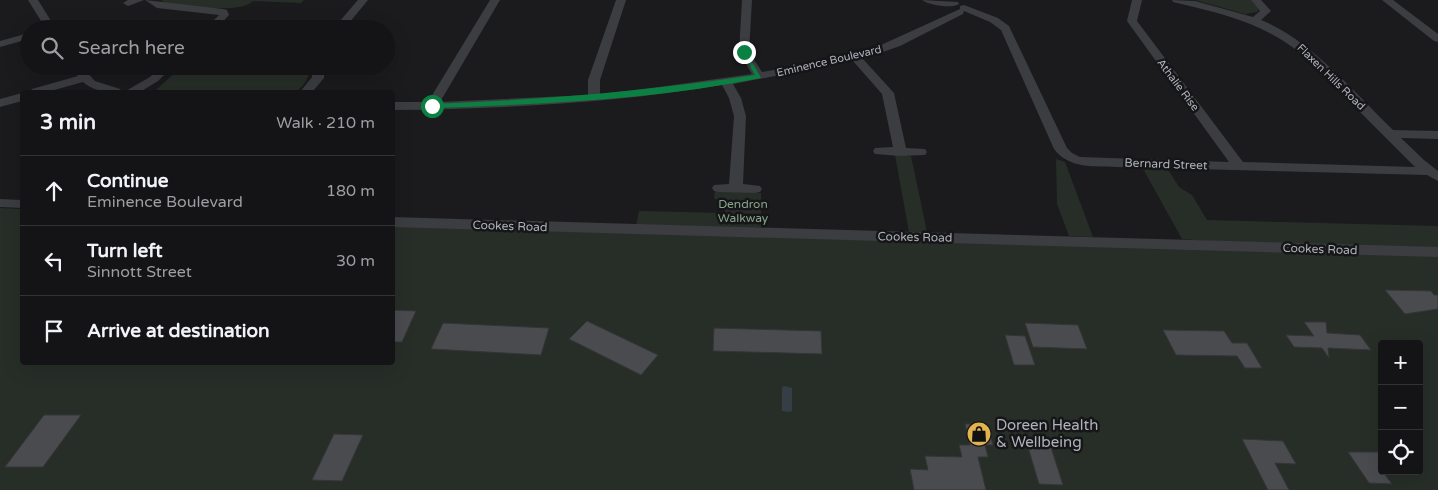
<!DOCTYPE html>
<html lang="en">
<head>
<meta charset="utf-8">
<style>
	body { margin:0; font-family:"Varela Round",sans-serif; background:#1d1d1f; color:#f1f3f6 }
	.controls { position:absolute; right:15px; bottom:15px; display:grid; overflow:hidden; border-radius:5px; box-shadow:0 5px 20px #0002 }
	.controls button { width:45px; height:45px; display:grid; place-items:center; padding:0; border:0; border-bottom:1px solid #333335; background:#141416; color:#f1f3f6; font:25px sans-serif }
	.stop { position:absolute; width:15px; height:15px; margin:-11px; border:4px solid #0b8043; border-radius:50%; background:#fff }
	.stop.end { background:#0b8043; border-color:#fff; box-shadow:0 1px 5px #0008 }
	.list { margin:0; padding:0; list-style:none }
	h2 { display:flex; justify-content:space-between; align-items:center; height:65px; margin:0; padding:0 20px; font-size:21px }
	h2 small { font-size:16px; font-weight:400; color:#9d9ea1 }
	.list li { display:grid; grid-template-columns:32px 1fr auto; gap:15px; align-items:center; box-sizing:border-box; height:70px; padding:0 20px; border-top:1px solid #333335 }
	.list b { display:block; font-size:19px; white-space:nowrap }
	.list p { margin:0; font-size:16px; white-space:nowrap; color:#9d9ea1 }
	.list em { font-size:16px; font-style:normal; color:#9d9ea1 }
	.icon { flex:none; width:28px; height:28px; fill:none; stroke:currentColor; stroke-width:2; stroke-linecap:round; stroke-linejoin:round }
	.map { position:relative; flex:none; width:1438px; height:490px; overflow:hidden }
	.search { position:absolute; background:#141416; box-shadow:0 5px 20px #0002; left:20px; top:20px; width:375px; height:55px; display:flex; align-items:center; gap:12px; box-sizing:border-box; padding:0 18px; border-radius:28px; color:#9d9ea1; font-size:19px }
	.panel { position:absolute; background:#141416; box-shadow:0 5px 20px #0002; left:20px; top:90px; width:375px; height:275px; border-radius:5px }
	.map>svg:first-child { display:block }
	.green { fill:#272e28; fill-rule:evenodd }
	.water { fill:#353d45 }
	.building { fill:#4a4b4f; stroke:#353538 }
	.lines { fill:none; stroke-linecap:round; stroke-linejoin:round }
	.minor { fill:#3c3d41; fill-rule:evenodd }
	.route { fill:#0b8043 }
	.labels { text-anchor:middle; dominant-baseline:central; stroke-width:5; stroke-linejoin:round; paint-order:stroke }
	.far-street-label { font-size:11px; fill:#aeb2bb; stroke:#161618 }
	.street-label { font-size:12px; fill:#aeb2bb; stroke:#161618 }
	.park-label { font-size:12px; fill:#87a48a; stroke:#161618 }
	.near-poi-label { font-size:15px; fill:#aeb2bb; stroke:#161618; text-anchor:start }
</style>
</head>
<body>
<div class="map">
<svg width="1438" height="490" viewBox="0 0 1438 490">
	<rect width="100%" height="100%" fill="#1b1b1d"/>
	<g class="green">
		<path d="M161 0H304L301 3 253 1C238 15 186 5 165 3Z"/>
		<path d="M1195 0H1251L1259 9 1257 12 1245 14Z"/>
		<path d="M182 66H309C311 77 304 85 296 92H154Z"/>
		<path d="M895 155 911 156 927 232H909Z"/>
		<path d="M1056 159 1065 162 1093 237 1069 236 1057 204Z"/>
		<path d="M1142 167 1167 168 1179 187 1192 195 1207 220 1438 226V248L1235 243 1182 239Z"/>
		<path d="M715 191 761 193V230L636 226 639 211 725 213 726 205 714 198Z"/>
		<path d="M0 208 22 209V362H392L393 225 1438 256V490H0ZM1382 344H1419V471H1382Z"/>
	</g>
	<path class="water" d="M784 386 792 388V411L790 412 782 411V388Z"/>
	<g class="building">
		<path d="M1385 290 1431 291 1434 295H1438V309L1405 314Z"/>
		<path d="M392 310 416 311 402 342H392Z"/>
		<path d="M587 321 658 355 641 375 569 339Z"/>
		<path d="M1304 322H1326L1327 333 1360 335 1371 350 1328 348 1329 358 1322 348 1294 347 1286 335 1314 336Z"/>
		<path d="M443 323 549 328 541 355 431 349Z"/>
		<path d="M1025 323 1078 325 1087 349 1033 347Z"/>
		<path d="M714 328 821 331 822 354 713 351Z"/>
		<path d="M1163 330 1224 331 1232 343H1247L1262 368H1245L1237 356 1176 355Z"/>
		<path d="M1005 335 1025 336 1035 365H1014Z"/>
		<path d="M44 415H81L43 467H5Z"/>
		<path d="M965 424H987L993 445H985L988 457H978L986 490H914L910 469 928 470 925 456 962 457 959 445H970Z"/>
		<path d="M334 434 363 435 342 481 312 480Z"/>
		<path d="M1025 437 1048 438 1063 485 1039 484Z"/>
		<path d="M1242 439 1283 441 1296 464 1275 463 1289 490H1268Z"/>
		<path d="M1348 452H1382V471L1392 484 1369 483Z"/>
	</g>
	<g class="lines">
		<g class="minor">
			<path d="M28 0H38L56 29H46Z"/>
			<path d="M144 0 128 6 123 3 128 0Z"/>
			<path d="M145 0 223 9 227 10 229 15 216 29H205L219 15 157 8Z"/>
			<path d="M358 0H368L344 29H333Z"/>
			<path d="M490 0H500L440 102 588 95V80L616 0H626L600 80V94L659 87 752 74 739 52 742 0H752L749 52 762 72 827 61 870 50 960 9V6L964 5 998 18 1009 26 1067 148 1072 153 1080 157 1229 162 1127 21 1132 0H1142L1137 21 1243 162 1415 167 1303 55C1262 22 1223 14 1173 2L1172 0 1195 1 1253 17 1260 11 1251 0H1261L1271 11 1261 20C1311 40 1355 93 1393 130L1438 131V139L1401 138 1424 160 1438 171V181L1427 175 1117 167C1094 166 1069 169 1054 149L1001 30 990 22 964 11 963 14 900 46 863 59 894 93 906 148 925 149 927 152 925 155 900 156 875 154 873 151 875 148 893 147 882 94 853 61 733 84 741 98 746 116 743 184 760 186 762 189 760 192 755 193 719 192 714 191 712 188 714 185 729 184 734 116 729 98 722 85C613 103 503 109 392 110V102H428Z"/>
			<path d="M922 0 958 2 959 4C952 9 929 5 922 0Z"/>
			<path d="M1382 0H1393L1438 34V42L1434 41Z"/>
			<path d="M29 33V39L0 47V41Z"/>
			<path d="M69 66H81L95 81 120 89 122 92C110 94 93 91 83 82L47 92H30L32 89 78 76Z"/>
			<path d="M161 66H173L158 81 140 92H127L129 89 150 77Z"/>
			<path d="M313 66H325L324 78 312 92H300L312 77Z"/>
			<path d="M22 93V101L0 107V99Z"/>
			<path d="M0 199 22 200V208L0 207Z"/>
			<path d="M392 217 1438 247V257L392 227Z"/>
		</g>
	</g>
	<path class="route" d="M742 51H746L761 78C653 100 541 104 432 108L429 106 432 104C542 100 646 91 755 75Z"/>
	<defs>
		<symbol id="shop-disc" viewBox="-11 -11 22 22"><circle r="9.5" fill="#e2b44d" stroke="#161618"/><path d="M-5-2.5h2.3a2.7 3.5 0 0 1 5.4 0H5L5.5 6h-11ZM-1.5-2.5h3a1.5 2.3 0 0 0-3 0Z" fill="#111"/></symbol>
	</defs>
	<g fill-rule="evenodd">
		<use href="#shop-disc" x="965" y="420" width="28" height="28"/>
	</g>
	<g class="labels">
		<g class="far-street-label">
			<text transform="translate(829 61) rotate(-13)">Eminence Boulevard</text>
			<text transform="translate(1331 77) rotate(44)">Flaxen Hills Road</text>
			<text transform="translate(1178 85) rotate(53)">Athalie Rise</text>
		</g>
		<g class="street-label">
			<text transform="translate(1166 164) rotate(2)">Bernard Street</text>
			<text transform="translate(510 226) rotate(2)">Cookes Road</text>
			<text transform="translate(915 237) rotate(1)">Cookes Road</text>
			<text transform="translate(1320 249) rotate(2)">Cookes Road</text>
		</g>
		<g class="park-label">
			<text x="743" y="204">Dendron<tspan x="743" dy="14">Walkway</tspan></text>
		</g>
		<g class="near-poi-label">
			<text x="996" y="425">Doreen Health<tspan x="996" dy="17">&amp; Wellbeing</tspan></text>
		</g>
	</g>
</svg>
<div class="controls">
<button>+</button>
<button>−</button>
<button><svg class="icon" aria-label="locate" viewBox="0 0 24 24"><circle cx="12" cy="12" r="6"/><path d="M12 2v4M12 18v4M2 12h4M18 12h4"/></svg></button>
</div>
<div class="stop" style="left:432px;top:106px"></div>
<div class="stop end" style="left:744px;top:52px"></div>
<div class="search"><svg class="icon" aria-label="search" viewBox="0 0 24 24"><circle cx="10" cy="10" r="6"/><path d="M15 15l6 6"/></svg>Search here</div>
<section class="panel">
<h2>3 min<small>Walk · 210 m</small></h2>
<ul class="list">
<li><svg class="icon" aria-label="ahead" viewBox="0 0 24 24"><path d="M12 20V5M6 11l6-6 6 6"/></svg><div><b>Continue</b><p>Eminence Boulevard</p></div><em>180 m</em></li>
<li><svg class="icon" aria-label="left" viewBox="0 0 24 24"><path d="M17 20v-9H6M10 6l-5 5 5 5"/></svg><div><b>Turn left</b><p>Sinnott Street</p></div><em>30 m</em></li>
<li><svg class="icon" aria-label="arrive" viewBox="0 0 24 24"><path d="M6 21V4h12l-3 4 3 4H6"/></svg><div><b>Arrive at destination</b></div></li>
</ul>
</section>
</div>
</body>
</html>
